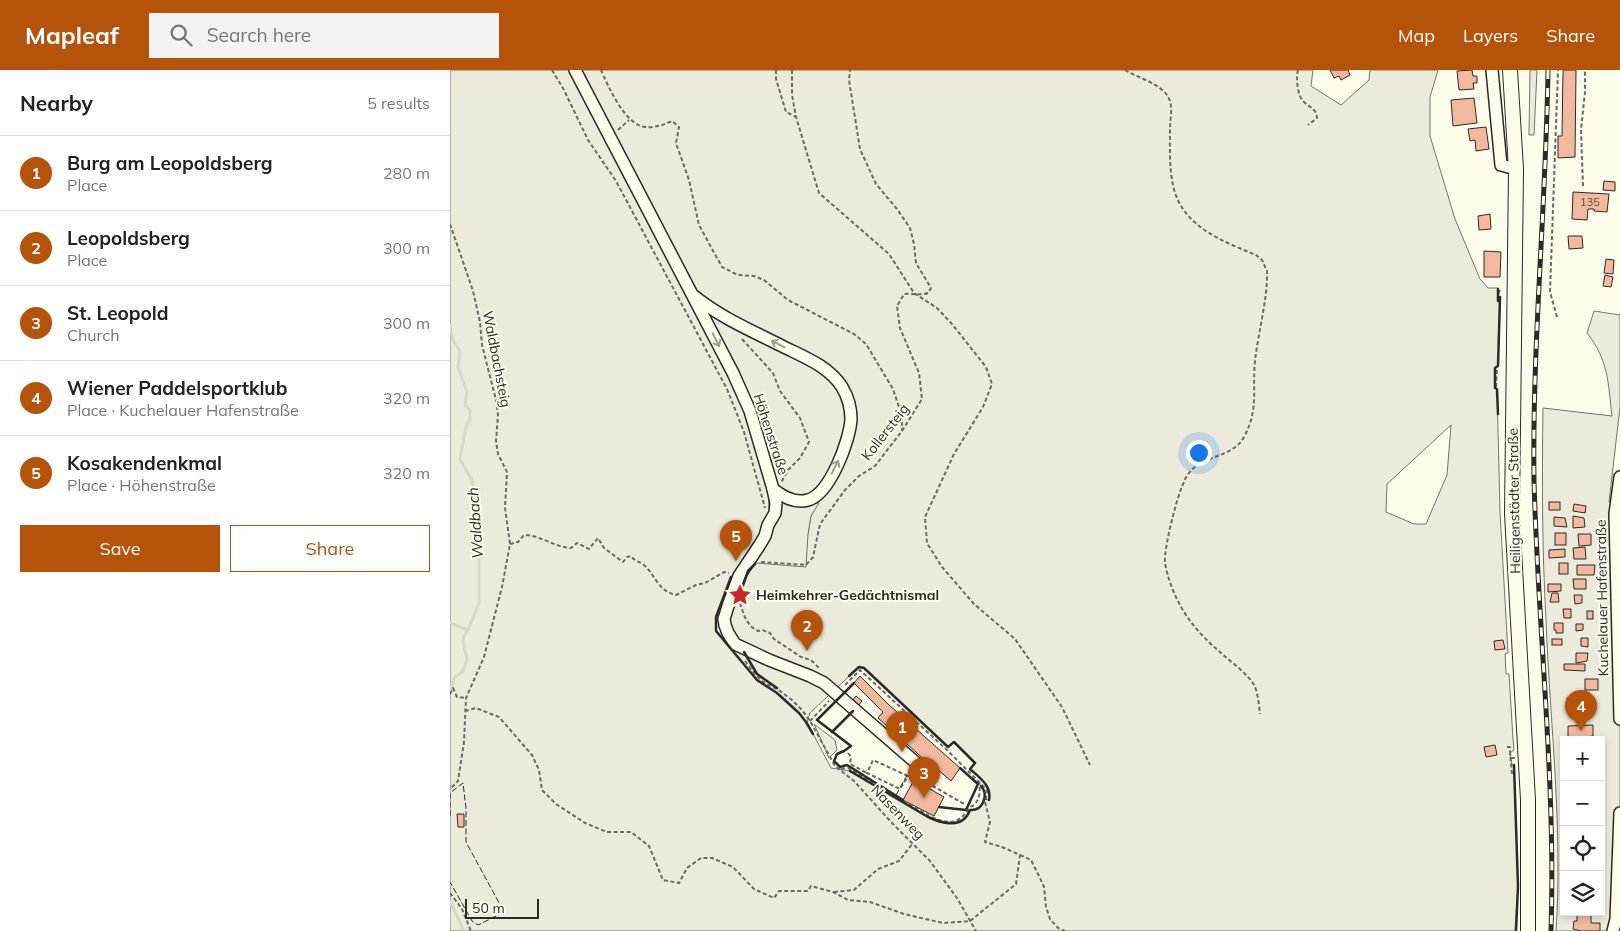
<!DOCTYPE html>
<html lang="en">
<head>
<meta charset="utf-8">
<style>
	body { margin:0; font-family:Mulish,sans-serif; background:#f2f2f2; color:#222 }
	.controls { position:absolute; right:15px; bottom:15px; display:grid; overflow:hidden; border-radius:0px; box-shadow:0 2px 8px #0003 }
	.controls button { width:45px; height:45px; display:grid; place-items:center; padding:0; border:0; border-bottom:1px solid #e0e0e0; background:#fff; color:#222; font:25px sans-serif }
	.scale { position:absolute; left:15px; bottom:12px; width:74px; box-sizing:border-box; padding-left:5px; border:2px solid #2b2b2b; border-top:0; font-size:14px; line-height:18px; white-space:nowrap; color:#2b2b2b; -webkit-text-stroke:4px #fdfbea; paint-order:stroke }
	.you { position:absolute; left:748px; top:382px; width:18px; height:18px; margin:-12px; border:4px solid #fff; border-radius:50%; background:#1a73e8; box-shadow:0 0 0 8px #1a73e833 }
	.badge { display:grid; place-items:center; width:32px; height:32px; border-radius:50%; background:#b45309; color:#fff; font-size:16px; font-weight:700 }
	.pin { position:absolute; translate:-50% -41px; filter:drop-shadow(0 1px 2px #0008) }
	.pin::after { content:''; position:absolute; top:26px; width:18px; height:15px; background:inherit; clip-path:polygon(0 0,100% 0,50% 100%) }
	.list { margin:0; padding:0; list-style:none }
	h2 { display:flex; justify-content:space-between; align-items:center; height:65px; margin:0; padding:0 20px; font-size:21px }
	h2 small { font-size:16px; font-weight:400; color:#767676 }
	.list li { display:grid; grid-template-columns:32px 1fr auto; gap:15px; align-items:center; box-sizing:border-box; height:75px; padding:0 20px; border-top:1px solid #e0e0e0 }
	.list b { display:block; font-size:19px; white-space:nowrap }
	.list p { margin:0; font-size:16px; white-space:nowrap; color:#767676 }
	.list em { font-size:16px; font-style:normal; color:#767676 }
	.actions { display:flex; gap:10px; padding:15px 20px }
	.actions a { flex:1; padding:11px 0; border:1px solid #b45309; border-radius:0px; text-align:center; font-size:18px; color:#b45309 }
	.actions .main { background:#b45309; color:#fff }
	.icon { flex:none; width:28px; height:28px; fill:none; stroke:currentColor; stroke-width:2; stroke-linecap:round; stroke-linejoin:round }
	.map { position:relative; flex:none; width:1170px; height:861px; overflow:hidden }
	header { display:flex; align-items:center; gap:30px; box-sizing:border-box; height:70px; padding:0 25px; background:#b45309; color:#fff }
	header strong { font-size:24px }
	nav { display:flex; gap:28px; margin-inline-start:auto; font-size:18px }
	.search { width:350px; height:45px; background:#f2f2f2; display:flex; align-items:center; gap:12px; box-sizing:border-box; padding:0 18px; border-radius:0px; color:#767676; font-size:19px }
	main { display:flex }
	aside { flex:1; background:#fff }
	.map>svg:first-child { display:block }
	.green { fill:#ecebdb; stroke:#74746e; fill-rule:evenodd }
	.parking { fill:#eceadb; stroke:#74746e }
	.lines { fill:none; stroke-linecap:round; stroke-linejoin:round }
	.stream { stroke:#d8d7c9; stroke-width:3 }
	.building { fill:#f2b8a0; stroke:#2b2b2b }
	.minor-casing { stroke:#2b2b2b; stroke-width:14 }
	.major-casing { stroke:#2b2b2b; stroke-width:16 }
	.path { stroke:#6a6964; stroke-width:2; stroke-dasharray:4 2.5; stroke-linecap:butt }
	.minor { stroke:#fdfbea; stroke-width:11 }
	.major { stroke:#fdfbea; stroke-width:14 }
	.rail-casing { stroke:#2b2b2b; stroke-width:5 }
	.rail { stroke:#fdfbea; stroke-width:3; stroke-dasharray:9; stroke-linecap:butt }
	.fence { stroke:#2b2b2b; stroke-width:1; stroke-dasharray:6 2.5; stroke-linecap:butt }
	.wall { stroke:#2b2b2b; stroke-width:2.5 }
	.oneway { stroke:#9e9d94 }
	.labels { text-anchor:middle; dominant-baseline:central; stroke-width:4; stroke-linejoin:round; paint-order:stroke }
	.number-label { font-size:11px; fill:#5d4e48 }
	.street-label { font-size:14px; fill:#2b2b2b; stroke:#fdfbea }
	.poi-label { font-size:14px; font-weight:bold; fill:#2b2b2b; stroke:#fdfbea; text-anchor:start }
	.water-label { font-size:15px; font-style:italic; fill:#2b2b2b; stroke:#fdfbea }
</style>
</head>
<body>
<header>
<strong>Mapleaf</strong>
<div class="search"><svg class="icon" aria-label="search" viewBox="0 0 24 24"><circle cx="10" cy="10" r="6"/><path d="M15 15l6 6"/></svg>Search here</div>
<nav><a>Map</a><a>Layers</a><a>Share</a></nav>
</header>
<main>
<aside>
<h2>Nearby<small>5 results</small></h2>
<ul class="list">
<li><span class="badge">1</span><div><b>Burg am Leopoldsberg</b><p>Place</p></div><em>280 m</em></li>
<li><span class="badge">2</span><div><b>Leopoldsberg</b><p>Place</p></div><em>300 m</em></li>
<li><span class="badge">3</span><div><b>St. Leopold</b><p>Church</p></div><em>300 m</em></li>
<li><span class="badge">4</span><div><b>Wiener Paddelsportklub</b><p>Place · Kuchelauer Hafenstraße</p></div><em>320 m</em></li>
<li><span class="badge">5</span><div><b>Kosakendenkmal</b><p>Place · Höhenstraße</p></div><em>320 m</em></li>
</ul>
<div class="actions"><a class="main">Save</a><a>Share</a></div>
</aside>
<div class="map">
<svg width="1170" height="861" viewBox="0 0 1170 861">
	<rect width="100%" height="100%" fill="#fdfbea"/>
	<g class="green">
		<path d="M0 0H863L861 16 891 35 919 10 920 0H988L980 27V66L1005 149 1030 209 1038 218H1048V230L1050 233 1048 296 1045 298V317L1047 319 1050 442 1058 583 1055 584 1056 604H1059L1063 669 1064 680 1060 683 1062 695H1064L1068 816 1065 861H0ZM1001 355 997 405 976 454H964L936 442 937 414ZM368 433 361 446 358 464 320 456ZM409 597 414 598 498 677 504 672 525 693 520 699C530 708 542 716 539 730L535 729 528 739 520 740C515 755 501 754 488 752L400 701 381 698 357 652 360 643Z"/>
		<path d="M1080 0H1087L1084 65H1079Z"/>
		<path d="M1144 241 1170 245V337L1159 432 1170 435V861H1106C1113 757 1100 654 1096 550 1092 480 1092 409 1093 338L1162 346C1158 313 1159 291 1137 263ZM1114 670H1151V842H1114Z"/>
		<path d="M364 654 385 670 387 680 379 688Z"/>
	</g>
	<path class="parking" d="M318 420 362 434 369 433 361 446 358 464 356 497 306 493 320 456Z"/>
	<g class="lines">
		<g class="stream">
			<path d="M0 255 3 270 10 281 8 297 17 322 15 335 20 340V349L16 357 10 389 22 410 25 429 24 458 29 482V533L18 560 14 566 13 572 17 590 13 601 4 608 0 621"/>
			<path d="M0 553 18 560"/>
			<path d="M0 831 14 861"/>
		</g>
	</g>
	<g class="building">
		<path d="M880 0H898L900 5 891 10 889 6 884 8Z"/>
		<path d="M1022 0 1023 6H1027V13H1023L1024 19 1009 20 1007 1Z"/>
		<path d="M1113 0H1126L1125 87 1108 88V66H1112Z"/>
		<path d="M1024 28 1027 53 1003 56 1001 30Z"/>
		<path d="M1036 57 1039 79 1026 81 1025 70 1020 71 1018 59Z"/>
		<path d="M1154 111 1165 112V121L1153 120Z"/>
		<path d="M1123 122 1159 124 1157 142 1144 141V139H1138L1137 150 1122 149Z"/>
		<path d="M1040 144 1041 159 1029 160 1028 146Z"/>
		<path d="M1118 166H1132L1133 178 1119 179Z"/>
		<path d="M1034 181 1051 182 1050 207H1034Z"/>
		<path d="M1156 189 1164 190 1163 204 1154 203Z"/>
		<path d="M1155 205 1163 207 1161 217 1153 216Z"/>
		<rect x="1099" y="432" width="11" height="8"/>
		<path d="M1124 434 1136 436 1135 443 1123 441Z"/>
		<path d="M1123 446 1134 448 1135 457 1123 458Z"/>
		<path d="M1104 447 1115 448 1117 457 1104 456Z"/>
		<rect x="1105" y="463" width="11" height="12"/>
		<path d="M1128 464H1141V475L1129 476Z"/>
		<path d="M1135 477 1136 489H1124L1123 478Z"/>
		<path d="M1115 479V487L1099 488V480Z"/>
		<rect x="1109" y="493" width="9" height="11"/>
		<path d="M1127 495H1145L1144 505H1127Z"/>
		<path d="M1123 509H1136V519H1124Z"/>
		<path d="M1098 514H1111V521L1098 522Z"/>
		<path d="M1102 523H1108L1109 532H1100Z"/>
		<path d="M1124 525H1132V533L1125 534Z"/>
		<path d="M1113 539H1121V548H1114Z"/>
		<rect x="1137" y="541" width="6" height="8"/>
		<path d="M1104 553H1113V563H1106V560H1104Z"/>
		<path d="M1126 554H1133V560L1126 561Z"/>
		<path d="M1131 568H1138V577L1131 576Z"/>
		<rect x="1102" y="569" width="10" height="6"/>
		<path d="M1053 570 1055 579 1045 580 1044 571Z"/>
		<path d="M1126 583H1138L1137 591 1126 593Z"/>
		<path d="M1114 594H1135V601L1114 600Z"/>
		<path d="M410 606 439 635 510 698 501 711 486 698 481 706 472 701 477 692 428 648 433 642 404 613Z"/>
		<rect x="1135" y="609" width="13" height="11"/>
		<path d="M406 626 412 631 407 637 401 632Z"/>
		<path d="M1117 628H1128L1127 637H1116Z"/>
		<path d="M1143 655V666L1136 667V670H1118V656Z"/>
		<path d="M1045 675 1047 685 1036 687 1034 677Z"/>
		<path d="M464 710 494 727 484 746 453 730Z"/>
		<path d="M7 744H14V757H8Z"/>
		<path d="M1127 843H1141V853H1150V861H1131L1123 859 1124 851H1127Z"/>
	</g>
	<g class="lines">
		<defs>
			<g id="minor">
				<path d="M125 0 283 303 300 341 323 419C333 427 345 434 358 430 380 424 400 370 401 349 401 338 398 327 392 317 378 295 351 286 330 275 300 260 270 247 244 226"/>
				<path d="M1042 0 1051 95 1066 99"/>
				<path d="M1170 407 1165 444 1170 649"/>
				<path d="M323 419 326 433 325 443 318 455 315 466 309 476 289 506 278 536 274 549 275 555 278 563 285 574 319 590 360 606 374 613 472 698"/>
				<path d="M1163 861 1166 849 1170 743"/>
			</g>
			<path id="major" d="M1060 0 1066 99 1062 444 1078 730V861"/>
		</defs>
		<use href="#minor" class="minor-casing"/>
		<use href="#major" class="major-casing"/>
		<g class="path">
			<path d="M102 0 114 20 138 70 166 111 277 319 294 362 315 438"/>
			<path d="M151 0C158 16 175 55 195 57 204 58 213 55 222 51L229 57 226 73 239 110 249 155 272 197 288 205 304 206 314 210 338 230 404 264 416 274 443 319 452 346V361"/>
			<path d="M326 0V9L336 42 346 47"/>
			<path d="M342 0V25L346 47 369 123 439 184 464 223 487 238 502 254 536 297 542 314 533 337 504 384 475 447 477 473 492 497 524 534 565 569 612 637 640 695"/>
			<path d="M675 0C688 8 707 12 717 25 724 35 720 48 720 58 720 77 719 97 723 115 731 156 772 171 806 185L812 190 817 201C818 228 808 263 805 291 802 318 809 338 795 365 785 386 762 384 745 397 741 400 736 406 734 412 727 426 714 477 715 492 716 501 719 509 722 518 734 547 748 563 771 583 782 593 796 602 804 615 808 622 809 636 810 644"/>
			<path d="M848 0C846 8 847 26 854 32 860 38 866 38 867 48L858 55"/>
			<path d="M168 60 179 50"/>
			<path d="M1133 116 1131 60 1135 22V0"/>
			<path d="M0 154 23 221 30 252 32 275 46 330 48 345 46 371 48 384 57 402 55 438 60 474 52 517 34 587 16 628 14 672 8 711 0 719"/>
			<path d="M1049 230V221H1051"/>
			<path d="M1107 247 1100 222 1108 0"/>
			<path d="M292 269 323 303 330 321 350 348 359 372 350 388 338 400 331 413"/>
			<path d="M1046 317 1047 298"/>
			<path d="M60 474 68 472 74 465C90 465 104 477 121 478L127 473 139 479 148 468 154 478 173 492 177 487 181 486C184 491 189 491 194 495 206 506 208 521 226 525L246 515 255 513 274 502 279 503"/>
			<path d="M311 492 356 495 363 487 370 454 395 420 409 406 425 396 452 361 472 329 469 303 450 258 447 236 454 224C462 223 470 226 478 223L481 218 466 193 464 174 460 158 447 139 426 114 410 79 399 10 400 0"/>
			<path d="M290 533C294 545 296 555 308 561L312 560 320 563 324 569 351 587 361 590 369 598"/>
			<path d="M295 591 304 603 312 611 330 621 342 630 352 640 360 651 385 696 404 711 442 753 480 791 507 828 526 861"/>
			<path d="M0 624 3 618 7 627 16 628"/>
			<path d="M15 641 26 638 49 647 82 685 89 700 92 720 106 734 135 753 157 762H181L199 776 213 810 229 813 237 798 251 788H262L283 797 304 819 324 828 329 821H358L361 816 383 822 398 830 420 832 454 844 493 853 520 851 566 814 570 785 552 777 535 772 540 752 535 732 537 724 536 719 497 680 410 600 393 617"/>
			<path d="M360 651 379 631"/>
			<path d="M1057 677H1060V683"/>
			<path d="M398 683 401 687 400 694 417 703"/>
			<path d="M391 699 398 698 481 747C499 754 507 755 519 739 521 735 523 737 525 734 531 727 530 719 529 711"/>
			<path d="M1062 704 1060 683 1061 688H1065"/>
			<path d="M458 706 423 690 417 703 450 719 458 706H465"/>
			<path d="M471 709 514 734"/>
			<path d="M570 785 581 790 589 806 594 817 596 837 600 849 608 858 615 861"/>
			<path d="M384 822 404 820 428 799 449 791 463 773"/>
			<path d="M0 823 12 839 21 861"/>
		</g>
		<use href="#minor" class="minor"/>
		<use href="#major" class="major"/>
		<defs>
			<path id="rail" d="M1098 0C1096 137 1082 274 1084 411 1088 561 1106 711 1101 861"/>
		</defs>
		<use href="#rail" class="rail-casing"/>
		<use href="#rail" class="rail"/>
		<g class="fence">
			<path d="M446 725 460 700 466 705 469 698"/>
			<path d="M0 746V723L13 713 16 738V772L54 842 28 855 22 851 0 812"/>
		</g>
		<g class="wall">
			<path d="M1048 219V231"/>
			<path d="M1048 344 1047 319 1045 318V298L1048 296 1050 227"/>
			<path d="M281 507 266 547V561L307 610 327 623 349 643 356 652 363 664"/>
			<path d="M290 524 298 501 305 494"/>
			<path d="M294 582 307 604 327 618"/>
			<path d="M399 606 409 597 414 598 498 677 504 672 525 693 520 699C530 708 542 716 539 730"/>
			<path d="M404 613 367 650 401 676 394 681 387 684 384 691 390 697 397 695 453 730"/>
			<path d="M382 662 403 641"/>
			<path d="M1064 695 1068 816 1066 861"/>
			<path d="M400 701 478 747C493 754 513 759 520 740 533 741 539 725 531 716"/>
			<path d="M489 737 516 740 528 714 510 698"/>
		</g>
	</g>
	<defs><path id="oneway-shaft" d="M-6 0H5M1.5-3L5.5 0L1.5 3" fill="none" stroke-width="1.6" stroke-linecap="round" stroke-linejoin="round" transform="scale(1.25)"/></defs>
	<g class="oneway">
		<use href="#oneway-shaft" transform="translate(266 270) rotate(63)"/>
		<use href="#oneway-shaft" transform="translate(328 274) rotate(-153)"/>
		<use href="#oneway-shaft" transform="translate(385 397) rotate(-63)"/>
	</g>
	<defs>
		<symbol id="sight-bare" viewBox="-9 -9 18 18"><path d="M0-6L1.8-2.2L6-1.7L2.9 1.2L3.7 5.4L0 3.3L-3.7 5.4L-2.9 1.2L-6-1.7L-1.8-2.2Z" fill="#c62828" stroke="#fdfbea" stroke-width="2.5" paint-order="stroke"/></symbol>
	</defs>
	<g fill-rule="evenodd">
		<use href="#sight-bare" x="274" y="509" width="32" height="32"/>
	</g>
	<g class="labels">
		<g class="number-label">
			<text x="1140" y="132">135</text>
		</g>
		<g class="street-label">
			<text transform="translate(47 289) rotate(79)">Waldbachsteig</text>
			<text transform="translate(435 362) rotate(-52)">Kollersteig</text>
			<text transform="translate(321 364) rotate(72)">Höhenstraße</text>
			<text transform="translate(1064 431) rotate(-91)">Heiligenstädter Straße</text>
			<text transform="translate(1152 528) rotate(-91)">Kuchelauer Hafenstraße</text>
			<text transform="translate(448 742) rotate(46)">Nasenweg</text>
		</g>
		<g class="poi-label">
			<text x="306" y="525">Heimkehrer-Gedächtnismal</text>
		</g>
		<g class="water-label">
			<text transform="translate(25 453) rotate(-94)">Waldbach</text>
		</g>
	</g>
</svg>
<div class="controls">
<button>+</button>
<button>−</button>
<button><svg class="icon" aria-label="locate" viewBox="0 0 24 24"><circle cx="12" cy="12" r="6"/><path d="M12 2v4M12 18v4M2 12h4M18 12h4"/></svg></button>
<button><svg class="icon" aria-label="layers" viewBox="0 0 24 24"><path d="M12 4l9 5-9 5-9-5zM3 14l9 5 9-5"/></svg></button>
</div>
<div class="scale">50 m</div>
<div class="you"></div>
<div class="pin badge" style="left:452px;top:682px">1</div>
<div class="pin badge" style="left:357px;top:581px">2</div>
<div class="pin badge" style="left:474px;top:728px">3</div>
<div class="pin badge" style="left:1131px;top:661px">4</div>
<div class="pin badge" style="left:286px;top:491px">5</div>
</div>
</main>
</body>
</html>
